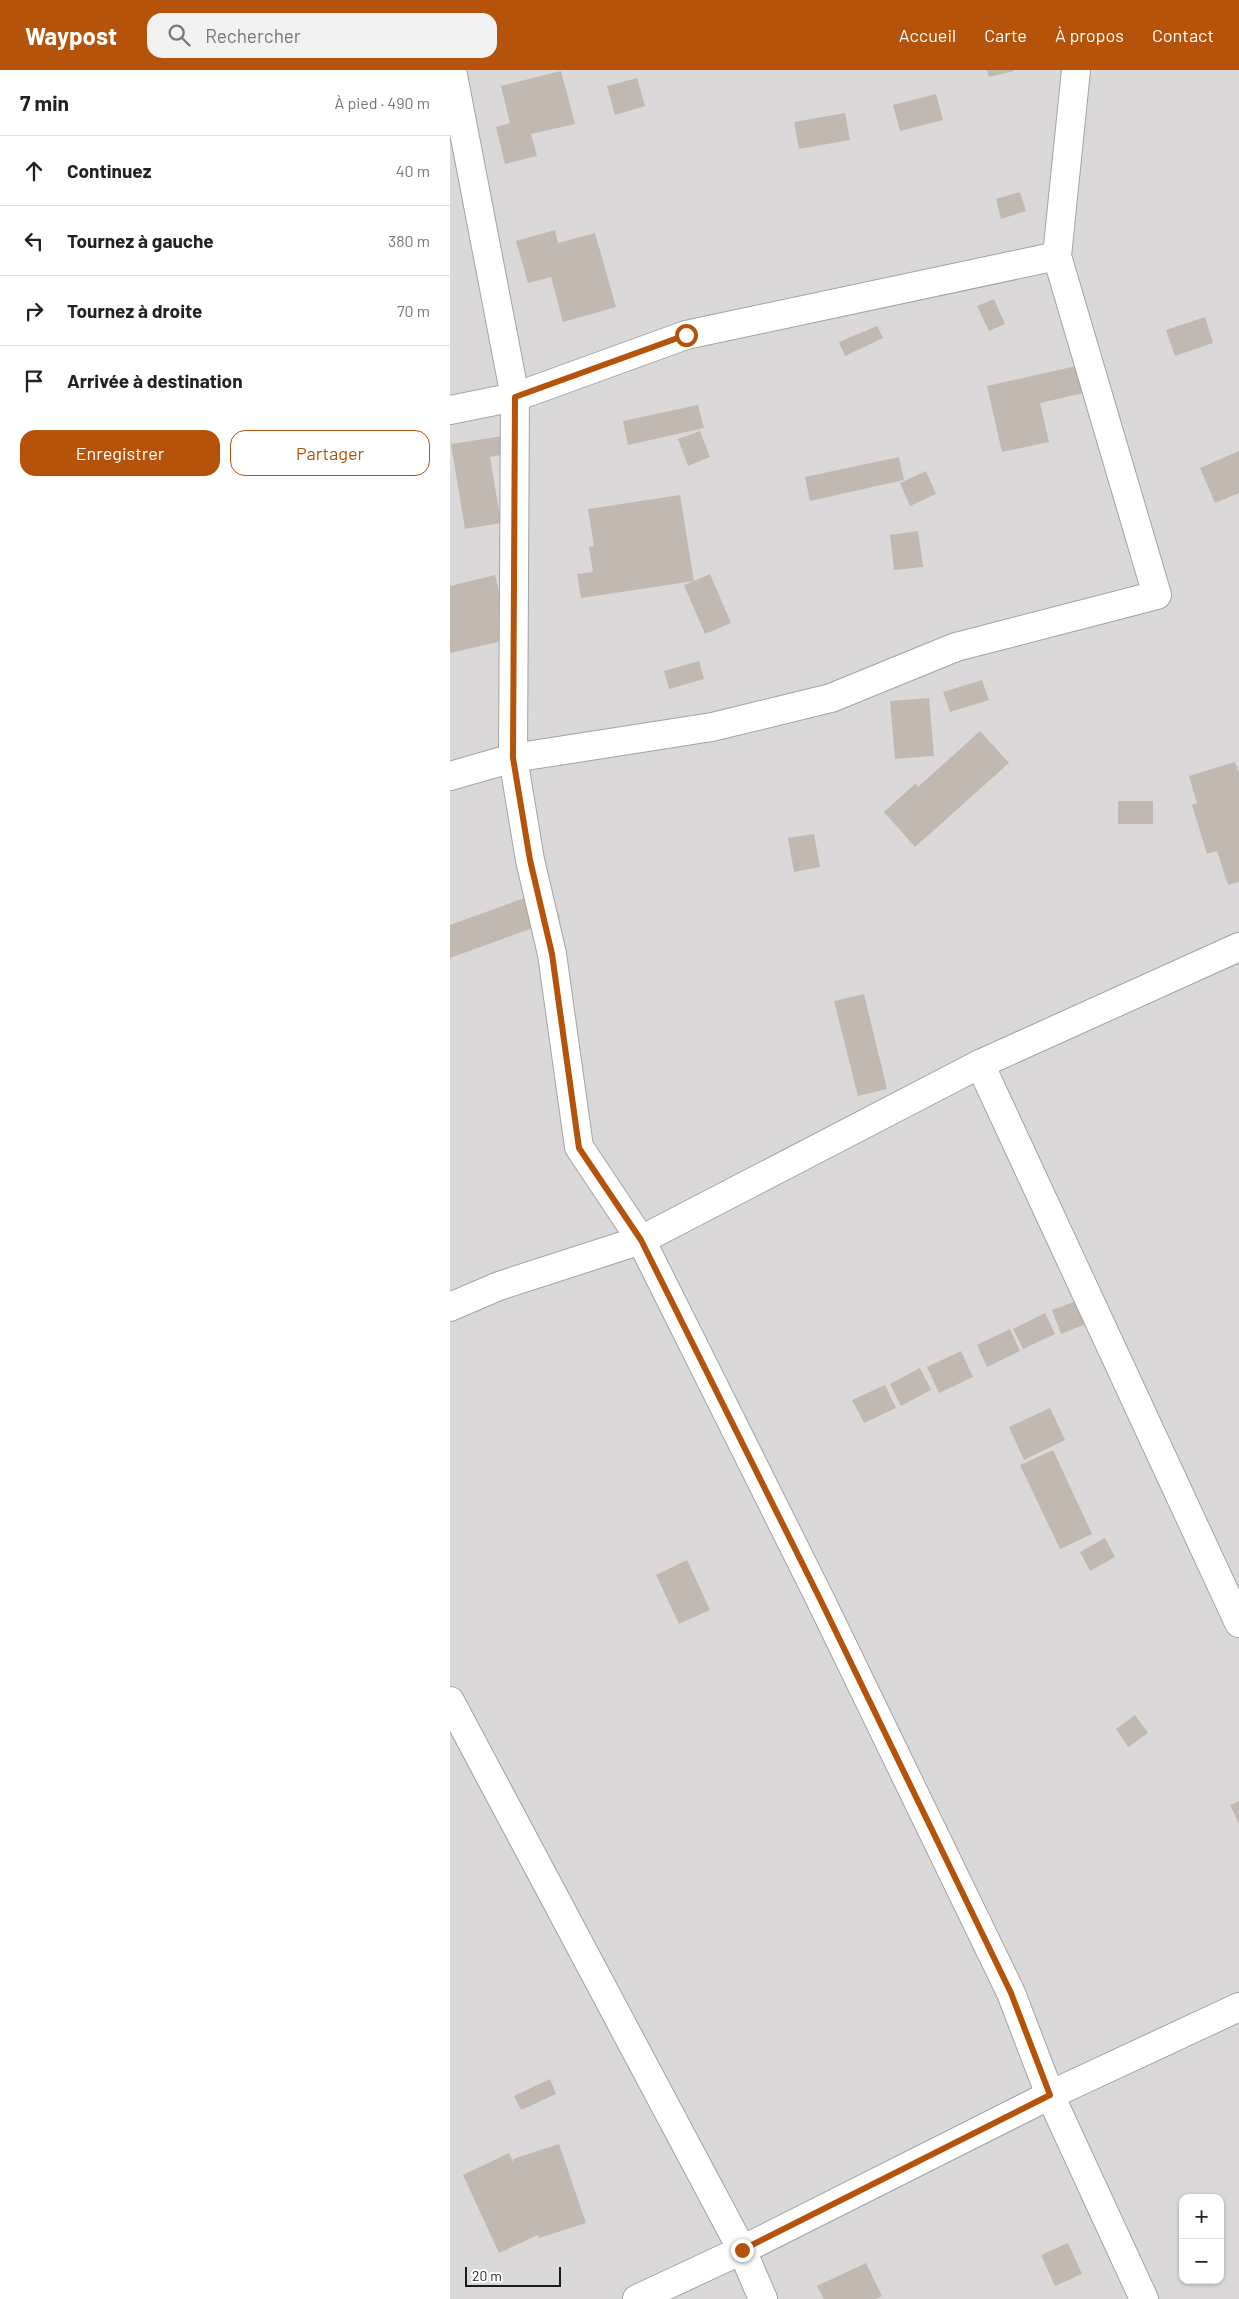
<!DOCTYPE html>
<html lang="fr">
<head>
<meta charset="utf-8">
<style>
	body { margin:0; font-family:Barlow,sans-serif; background:#f2f2f2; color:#222 }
	.controls { position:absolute; right:15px; bottom:15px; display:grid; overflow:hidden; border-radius:10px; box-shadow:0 1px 4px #0004 }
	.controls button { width:45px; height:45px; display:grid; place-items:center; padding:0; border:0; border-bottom:1px solid #e0e0e0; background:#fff; color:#222; font:25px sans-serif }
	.scale { position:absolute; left:15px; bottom:12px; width:96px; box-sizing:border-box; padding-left:5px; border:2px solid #1c1c1c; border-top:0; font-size:14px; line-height:18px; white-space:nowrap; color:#1c1c1c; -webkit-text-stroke:4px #fff; paint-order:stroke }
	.stop { position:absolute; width:15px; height:15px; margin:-11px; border:4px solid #b45309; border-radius:50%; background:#fff }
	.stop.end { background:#b45309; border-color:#fff; box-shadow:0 1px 5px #0008 }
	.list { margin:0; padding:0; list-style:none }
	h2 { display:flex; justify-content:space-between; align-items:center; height:65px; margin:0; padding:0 20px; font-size:21px }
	h2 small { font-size:16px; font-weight:400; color:#767676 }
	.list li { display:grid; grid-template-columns:32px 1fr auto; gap:15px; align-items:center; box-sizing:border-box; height:70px; padding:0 20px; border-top:1px solid #e0e0e0 }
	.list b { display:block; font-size:19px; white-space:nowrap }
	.list em { font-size:16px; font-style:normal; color:#767676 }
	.actions { display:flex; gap:10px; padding:15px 20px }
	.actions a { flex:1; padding:11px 0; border:1px solid #b45309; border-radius:15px; text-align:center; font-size:18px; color:#b45309 }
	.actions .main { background:#b45309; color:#fff }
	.icon { flex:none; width:28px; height:28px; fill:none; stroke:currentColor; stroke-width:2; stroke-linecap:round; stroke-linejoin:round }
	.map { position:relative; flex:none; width:789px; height:2229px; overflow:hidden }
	header { display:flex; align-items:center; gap:30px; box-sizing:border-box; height:70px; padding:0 25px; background:#b45309; color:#fff }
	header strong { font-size:24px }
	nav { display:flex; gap:28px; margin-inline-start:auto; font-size:18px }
	.search { width:350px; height:45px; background:#f2f2f2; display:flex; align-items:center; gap:12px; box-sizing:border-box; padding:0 18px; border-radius:15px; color:#767676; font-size:19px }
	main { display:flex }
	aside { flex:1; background:#fff }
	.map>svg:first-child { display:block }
	.residential { fill:#dad8d8; fill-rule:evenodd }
	.building { fill:#c1b9b1 }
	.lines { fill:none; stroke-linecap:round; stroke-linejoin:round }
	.minor-casing { stroke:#a3a3a3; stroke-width:30 }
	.minor { stroke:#fff; stroke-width:28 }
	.route { stroke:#b45309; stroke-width:6 }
</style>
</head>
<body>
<header>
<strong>Waypost</strong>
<div class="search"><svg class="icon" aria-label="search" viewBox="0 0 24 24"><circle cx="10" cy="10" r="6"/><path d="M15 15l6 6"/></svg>Rechercher</div>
<nav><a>Accueil</a><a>Carte</a><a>À propos</a><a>Contact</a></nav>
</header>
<main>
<aside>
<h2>7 min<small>À pied · 490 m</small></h2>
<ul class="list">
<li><svg class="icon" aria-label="ahead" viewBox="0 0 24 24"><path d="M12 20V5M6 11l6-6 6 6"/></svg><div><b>Continuez</b></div><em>40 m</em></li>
<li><svg class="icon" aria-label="left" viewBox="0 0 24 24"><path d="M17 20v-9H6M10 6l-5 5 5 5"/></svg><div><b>Tournez à gauche</b></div><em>380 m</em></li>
<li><svg class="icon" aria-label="right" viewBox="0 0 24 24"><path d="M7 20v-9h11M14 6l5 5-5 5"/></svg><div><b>Tournez à droite</b></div><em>70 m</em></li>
<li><svg class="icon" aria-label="arrive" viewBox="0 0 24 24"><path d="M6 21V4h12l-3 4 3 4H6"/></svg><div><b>Arrivée à destination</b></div></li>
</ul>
<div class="actions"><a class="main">Enregistrer</a><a>Partager</a></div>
</aside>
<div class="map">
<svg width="789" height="2229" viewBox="0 0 789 2229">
	<rect width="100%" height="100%" fill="#ede9e1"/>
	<path class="residential" d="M0 0H789V2229H0ZM733 2128H770V2210H733Z"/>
	<g class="building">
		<path d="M537 0H563L564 1 539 7Z"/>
		<path d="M111 1 125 54 81 64 87 86 55 94 46 57 60 53 51 16Z"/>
		<path d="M187 8 195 36 165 45 157 16Z"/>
		<path d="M486 24 493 50 450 61 443 35Z"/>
		<path d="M395 43 400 70 349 79 344 52Z"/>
		<path d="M570 122 576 141 551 149 546 129Z"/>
		<path d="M105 160 108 173 145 163 166 237 113 252 101 207 78 213 66 171Z"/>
		<path d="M544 229 555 254 539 261 527 236Z"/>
		<path d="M755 247 763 273 725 286 716 260Z"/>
		<path d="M427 256 433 268 395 286 389 272Z"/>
		<path d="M640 293 646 320 590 333 599 372 552 382 537 316Z"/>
		<path d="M248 335 254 358 178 375 173 351Z"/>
		<path d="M250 361 260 387 238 396 228 369Z"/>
		<path d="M53 366 56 384 40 387 51 453 15 459 1 374Z"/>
		<path d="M789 381V423L765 433 750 398Z"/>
		<path d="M449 387 454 410 360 431 355 407Z"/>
		<path d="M476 401 486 424 460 436 450 413Z"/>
		<path d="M230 425 244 511 131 528 127 504 143 502 139 477 144 476 138 439Z"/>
		<path d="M468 461 473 497 444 500 440 465Z"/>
		<path d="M260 504 281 553 255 564 234 515Z"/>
		<path d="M45 505 61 569 0 583V516Z"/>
		<path d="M249 591 254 609 219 619 214 601Z"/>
		<path d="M532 610 539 630 500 642 493 622Z"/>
		<path d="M479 628 484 686 445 689 440 631Z"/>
		<path d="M530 661 559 693 465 777 434 742 466 713 468 717Z"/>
		<path d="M785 692 789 703V812L778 815 767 781 757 784 742 735 747 733 739 706Z"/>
		<rect x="668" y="731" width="35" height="23"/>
		<path d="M364 764 370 797 344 802 338 768Z"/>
		<path d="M99 819 110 848 0 888V855Z"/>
		<path d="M414 924 437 1019 408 1026 384 931Z"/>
		<path d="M634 1228 643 1251 611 1264 602 1240Z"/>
		<path d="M595 1243 605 1264 573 1279 563 1259Z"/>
		<path d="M560 1259 570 1281 537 1297 527 1275Z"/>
		<path d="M511 1281 523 1307 489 1323 477 1297Z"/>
		<path d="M470 1298 481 1320 451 1336 440 1314Z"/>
		<path d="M435 1315 446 1338 414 1353 402 1330Z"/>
		<path d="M600 1338 615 1370 574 1390 559 1357Z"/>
		<path d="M603 1380 642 1464 610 1479 570 1395Z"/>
		<path d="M655 1468 665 1487 640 1501 630 1482Z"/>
		<path d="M237 1490 260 1540 229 1554 206 1505Z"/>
		<path d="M685 1645 698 1663 678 1677 666 1659Z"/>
		<path d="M789 1731V1754L780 1735Z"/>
		<path d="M100 2009 106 2024 71 2040 64 2026Z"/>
		<path d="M109 2074 136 2153 89 2168 88 2165 49 2183 13 2105 59 2083 64 2094 63 2089Z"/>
		<path d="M618 2173 632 2204 605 2216 591 2185Z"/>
		<path d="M416 2193 432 2226 426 2229H374L367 2216Z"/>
	</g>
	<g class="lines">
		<defs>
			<g id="minor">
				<path d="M2 0 65 327 63 688 80 790 102 884 129 1077 191 1170 371 1531 561 1923 600 2025 694 2229"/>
				<path d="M0 340 65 327 236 265 607 186"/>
				<path d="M0 706 63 688 262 657 381 628 506 577 707 525 607 186 626 0"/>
				<path d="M530 994 789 1553"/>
				<path d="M0 1237 49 1216 191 1170 530 994 789 877"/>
				<path d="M0 1631 292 2180 313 2229"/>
				<path d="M187 2229 292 2180 600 2025 789 1937"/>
			</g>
		</defs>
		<use href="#minor" class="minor-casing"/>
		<use href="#minor" class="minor"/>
	</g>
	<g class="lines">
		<path class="route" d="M236 265 65 327 63 688 80 790 102 884 129 1078 191 1170 371 1531 561 1923 600 2025 292 2180"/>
	</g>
</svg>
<div class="controls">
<button>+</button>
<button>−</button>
</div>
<div class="scale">20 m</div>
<div class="stop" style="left:236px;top:265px"></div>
<div class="stop end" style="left:292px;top:2180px"></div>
</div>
</main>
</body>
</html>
